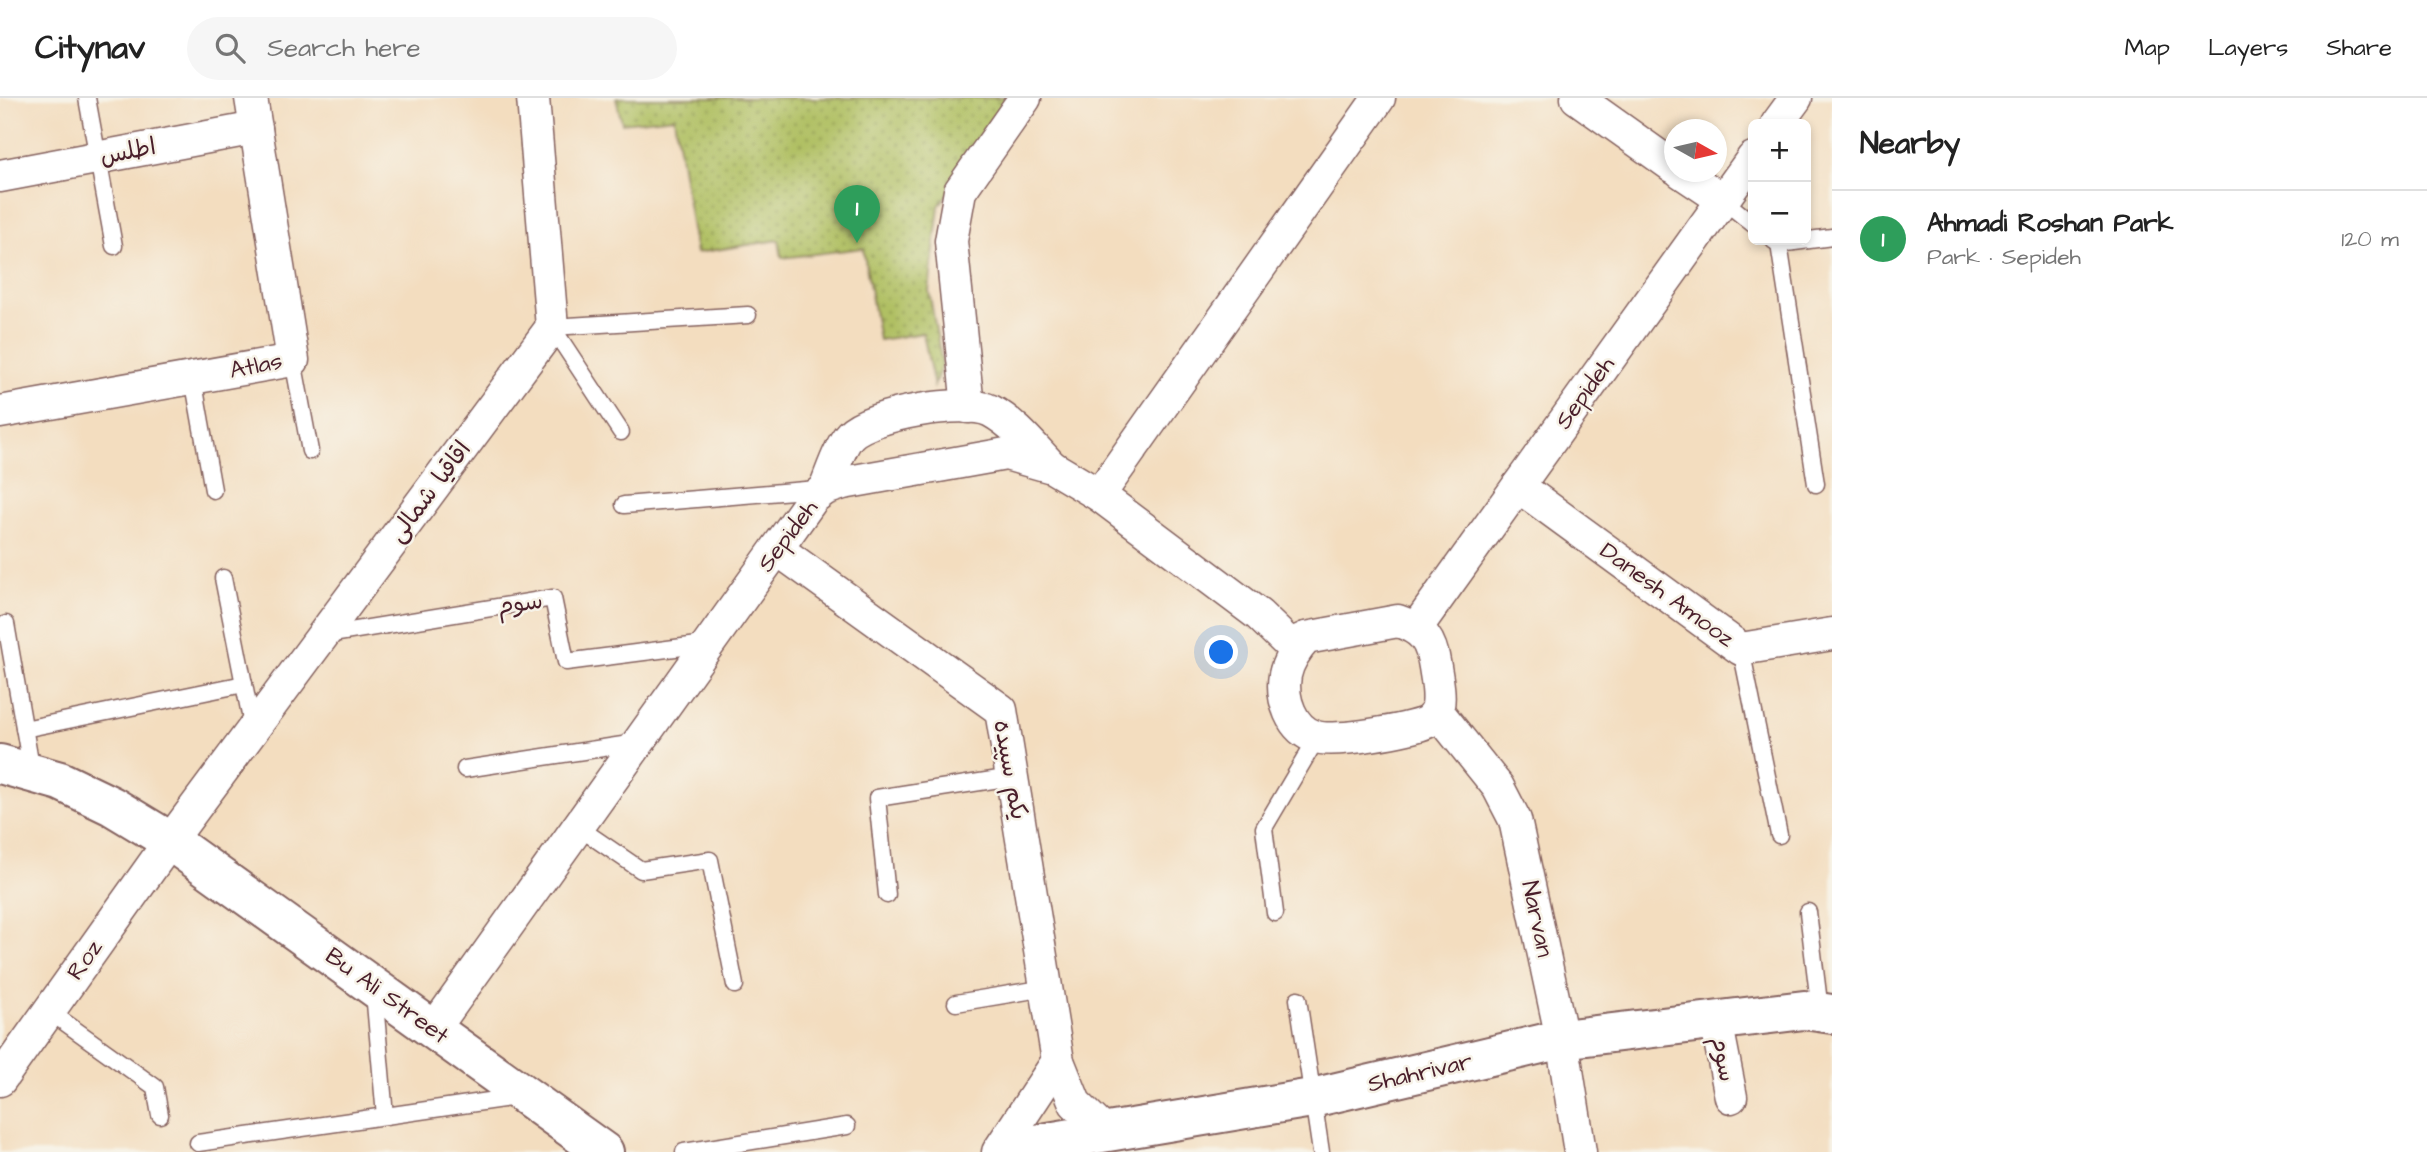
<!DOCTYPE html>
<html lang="en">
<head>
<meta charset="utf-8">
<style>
	body { margin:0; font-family:"Architects Daughter","Playpen Sans Arabic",sans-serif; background:#f6f6f6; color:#222 }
	.controls { position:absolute; right:21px; top:21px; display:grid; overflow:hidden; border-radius:10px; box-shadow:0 4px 10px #0003 }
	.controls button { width:63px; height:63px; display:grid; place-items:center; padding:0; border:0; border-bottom:2px solid #e0e0e0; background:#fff; color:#222; font:35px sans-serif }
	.compass { position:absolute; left:1664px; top:21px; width:63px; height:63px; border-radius:50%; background:#fff; box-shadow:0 4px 10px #0003; rotate:98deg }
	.you { position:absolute; left:1222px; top:555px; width:24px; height:24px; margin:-18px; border:5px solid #fff; border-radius:50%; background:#1a73e8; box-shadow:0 0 0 10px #1a73e833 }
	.badge { display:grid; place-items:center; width:46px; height:46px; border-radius:50%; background:#b45309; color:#fff; font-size:23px; font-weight:700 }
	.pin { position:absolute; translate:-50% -58px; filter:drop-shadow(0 2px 4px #0008) }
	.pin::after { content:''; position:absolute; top:37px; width:24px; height:21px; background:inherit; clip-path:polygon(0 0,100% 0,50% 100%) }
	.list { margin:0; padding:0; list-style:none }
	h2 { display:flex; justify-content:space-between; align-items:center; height:91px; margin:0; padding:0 28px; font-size:30px }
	h2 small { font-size:23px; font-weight:400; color:#767676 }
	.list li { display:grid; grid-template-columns:46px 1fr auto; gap:21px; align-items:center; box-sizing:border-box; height:98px; padding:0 28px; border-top:2px solid #e0e0e0 }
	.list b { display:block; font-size:26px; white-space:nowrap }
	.list p { margin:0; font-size:23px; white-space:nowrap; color:#767676 }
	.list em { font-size:23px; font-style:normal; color:#767676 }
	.icon { flex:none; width:38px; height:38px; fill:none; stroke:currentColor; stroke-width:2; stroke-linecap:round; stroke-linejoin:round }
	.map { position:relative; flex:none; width:1832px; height:1054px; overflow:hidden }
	header { display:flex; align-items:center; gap:42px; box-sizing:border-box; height:98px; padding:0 35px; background:#fff; border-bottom:2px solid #e0e0e0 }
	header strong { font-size:33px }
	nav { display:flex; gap:38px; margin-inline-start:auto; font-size:24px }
	.search { width:490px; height:63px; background:#f6f6f6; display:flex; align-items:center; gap:18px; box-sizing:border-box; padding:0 24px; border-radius:38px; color:#767676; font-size:26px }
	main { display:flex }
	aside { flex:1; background:#fff }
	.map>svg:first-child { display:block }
	.grass { fill:url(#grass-dots); stroke:#7d7047; stroke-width:2 }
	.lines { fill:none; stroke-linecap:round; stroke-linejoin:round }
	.service-casing { stroke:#85625f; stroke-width:19 }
	.minor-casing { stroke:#85625f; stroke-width:35 }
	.tertiary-casing { stroke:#85625f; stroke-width:42 }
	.service { stroke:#fff; stroke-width:16 }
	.minor { stroke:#fff; stroke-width:32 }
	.tertiary { stroke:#fff; stroke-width:38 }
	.labels { text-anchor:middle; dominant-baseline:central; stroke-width:5; stroke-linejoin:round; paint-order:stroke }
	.street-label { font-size:24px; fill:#4a1f2b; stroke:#f7f3e8 }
</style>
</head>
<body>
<header>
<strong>Citynav</strong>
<div class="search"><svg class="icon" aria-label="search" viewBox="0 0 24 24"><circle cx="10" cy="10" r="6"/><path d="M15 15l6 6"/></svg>Search here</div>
<nav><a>Map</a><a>Layers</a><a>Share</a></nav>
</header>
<main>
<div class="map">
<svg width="1832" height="1054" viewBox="0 0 1832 1054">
	<defs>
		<pattern id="grass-dots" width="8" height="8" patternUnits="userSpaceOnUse" patternTransform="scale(1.75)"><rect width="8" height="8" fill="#b0c063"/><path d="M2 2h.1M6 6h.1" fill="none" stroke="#919b52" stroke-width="1.8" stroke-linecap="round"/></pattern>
	</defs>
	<rect width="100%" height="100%" fill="#f7f3e8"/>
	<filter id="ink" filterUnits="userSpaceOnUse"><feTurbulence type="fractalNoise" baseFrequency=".0143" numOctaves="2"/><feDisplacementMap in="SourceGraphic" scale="14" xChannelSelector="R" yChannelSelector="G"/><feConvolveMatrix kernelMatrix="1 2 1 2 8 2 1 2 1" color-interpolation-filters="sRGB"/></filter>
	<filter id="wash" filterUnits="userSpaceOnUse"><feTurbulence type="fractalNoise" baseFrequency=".00686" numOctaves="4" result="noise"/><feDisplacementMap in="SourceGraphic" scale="28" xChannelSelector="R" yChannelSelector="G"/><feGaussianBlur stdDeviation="1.57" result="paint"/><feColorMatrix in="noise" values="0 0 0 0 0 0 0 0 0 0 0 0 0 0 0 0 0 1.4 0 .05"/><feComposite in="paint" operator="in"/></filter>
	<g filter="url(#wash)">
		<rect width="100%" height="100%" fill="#f3ddbf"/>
		<path class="grass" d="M616 0H1013L939 108 929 193 942 266 934 288 923 235 879 242 863 150 782 160 779 142 696 155 674 19 622 25Z"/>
	</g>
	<g filter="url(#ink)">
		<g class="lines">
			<defs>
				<g id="service">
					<path d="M87 0 114 148"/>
					<path d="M1723 102 1753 126"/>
					<path d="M1773 142 1779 146 1832 139"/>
					<path d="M1779 146 1816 386"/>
					<path d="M293 262 310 353"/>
					<path d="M193 280 213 392"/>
					<path d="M621 334 552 229 748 217"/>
					<path d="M624 407 817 391"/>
					<path d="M223 480 253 632"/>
					<path d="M6 526 32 675"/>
					<path d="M326 537 553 500 566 564 706 546"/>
					<path d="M1741 551 1779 737"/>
					<path d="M24 631 244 586"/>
					<path d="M465 671 636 645"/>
					<path d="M578 729 641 772 710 762 735 887"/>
					<path d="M887 797 877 700 1012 679"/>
					<path d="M1808 814 1820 913"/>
					<path d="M1275 815 1264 730 1317 640"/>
					<path d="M374 894 385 1018"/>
					<path d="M1298 901 1321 1054"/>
					<path d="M956 905 1046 890"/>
					<path d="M49 913 155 989 160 1017"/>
					<path d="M198 1045 517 999"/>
					<path d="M684 1054 847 1028"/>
				</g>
				<g id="minor">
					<path d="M1577 0 1674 69"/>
					<path d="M1777 26 1796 0"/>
					<path d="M1681 74 1723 102"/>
					<path d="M0 78 256 30"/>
					<path d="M968 309 951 143 960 93 1025 0"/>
					<path d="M0 314 293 262 251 0"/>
					<path d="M1518 388 1741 551 1832 536"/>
					<path d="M825 391C830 378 841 346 850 337 870 316 965 300 991 313 1015 326 1033 349 1051 368"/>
					<path d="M1099 397 1379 0"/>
					<path d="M777 451 1001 612 1058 963 1075 1005 1106 1035"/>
					<path d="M1398 523C1424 532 1431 542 1435 569 1437 582 1441 599 1437 612 1435 616 1431 621 1427 624 1409 632 1334 645 1316 639 1291 632 1281 600 1285 577 1288 562 1297 550 1306 540Z"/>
					<path d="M1417 529 1753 60"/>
					<path d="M1437 613 1498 689 1515 722 1562 941 1580 1054"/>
					<path d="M1716 922 1731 999"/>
					<path d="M433 932 813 400 825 391 843 385 1006 356 1052 369 1099 397 1259 517 1290 547 1306 540"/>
					<path d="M0 982 170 743 552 229 533 0"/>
					<path d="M998 1054 1058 963"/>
				</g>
				<g id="tertiary">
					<path d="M0 666 60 683 112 708 170 743 604 1054"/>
					<path d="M1010 1054 1024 1048 1312 1000 1562 941 1804 912 1832 916"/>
				</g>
			</defs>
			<use href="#service" class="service-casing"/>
			<use href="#minor" class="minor-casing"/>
			<use href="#tertiary" class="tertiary-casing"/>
			<use href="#service" class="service"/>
			<use href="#minor" class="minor"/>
			<use href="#tertiary" class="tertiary"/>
		</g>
	</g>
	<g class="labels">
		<g class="street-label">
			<text transform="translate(128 54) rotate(-11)">اطلس</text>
			<text transform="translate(256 268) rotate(-11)">Atlas</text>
			<text transform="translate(1585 295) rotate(-54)">Sepideh</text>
			<text transform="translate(430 394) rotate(-53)">اقاقیا شمالی</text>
			<text transform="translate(788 438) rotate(-53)">Sepideh</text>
			<text transform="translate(1667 497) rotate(36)">Danesh Amooz</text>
			<text transform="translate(520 506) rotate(-8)">سوم</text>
			<text transform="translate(1010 672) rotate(80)">یکم سپیده</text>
			<text transform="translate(1537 821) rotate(78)">Narvan</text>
			<text transform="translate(85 862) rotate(-55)">Roz</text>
			<text transform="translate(387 898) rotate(36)">Bu Ali Street</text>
			<text transform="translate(1723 961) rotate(79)">سوم</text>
			<text transform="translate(1420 975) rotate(-13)">Shahrivar</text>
		</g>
	</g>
</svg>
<div class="controls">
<button>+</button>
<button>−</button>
</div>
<svg class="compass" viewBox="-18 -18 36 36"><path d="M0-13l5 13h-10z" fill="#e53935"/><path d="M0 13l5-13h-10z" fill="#767676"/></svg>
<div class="you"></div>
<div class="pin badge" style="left:857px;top:145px;background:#2e9e5b">1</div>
</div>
<aside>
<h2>Nearby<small></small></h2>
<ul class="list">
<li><span class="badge" style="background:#2e9e5b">1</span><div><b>Ahmadi Roshan Park</b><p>Park · Sepideh</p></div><em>120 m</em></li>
</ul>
</aside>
</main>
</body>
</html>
